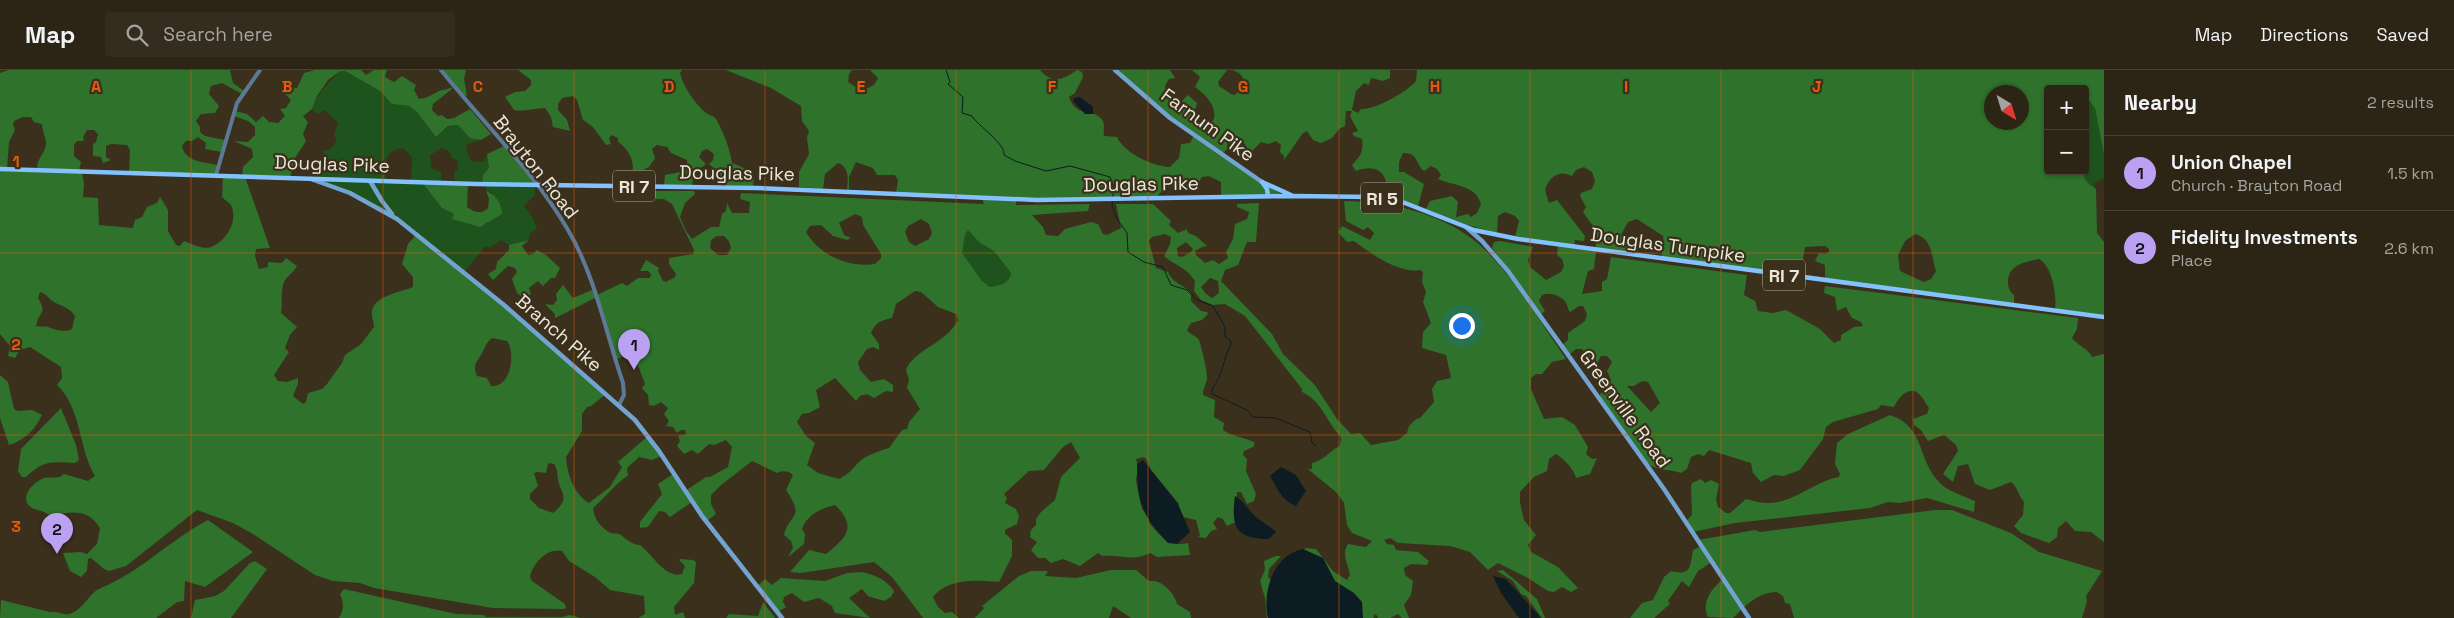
<!DOCTYPE html>
<html lang="en">
<head>
<meta charset="utf-8">
<style>
	body { margin:0; font-family:"Space Grotesk",sans-serif; background:#342c1e; color:#f1f3f6 }
	.controls { position:absolute; right:15px; top:15px; display:grid; overflow:hidden; border-radius:5px; box-shadow:0 1px 4px #0004 }
	.controls button { width:45px; height:45px; display:grid; place-items:center; padding:0; border:0; border-bottom:1px solid #484134; background:#2c2415; color:#f1f3f6; font:25px sans-serif }
	.compass { position:absolute; left:1984px; top:15px; width:45px; height:45px; border-radius:50%; background:#2c2415; box-shadow:0 1px 4px #0004; rotate:142deg }
	.you { position:absolute; left:1461px; top:255px; width:18px; height:18px; margin:-12px; border:4px solid #fff; border-radius:50%; background:#1a73e8; box-shadow:0 0 0 8px #1a73e833 }
	.badge { display:grid; place-items:center; width:32px; height:32px; border-radius:50%; background:#bca0f2; color:#111; font-size:16px; font-weight:700 }
	.pin { position:absolute; translate:-50% -41px; filter:drop-shadow(0 1px 2px #0008) }
	.pin::after { content:''; position:absolute; top:26px; width:18px; height:15px; background:inherit; clip-path:polygon(0 0,100% 0,50% 100%) }
	.list { margin:0; padding:0; list-style:none }
	h2 { display:flex; justify-content:space-between; align-items:center; height:65px; margin:0; padding:0 20px; font-size:21px }
	h2 small { font-size:16px; font-weight:400; color:#a6a4a0 }
	.list li { display:grid; grid-template-columns:32px 1fr auto; gap:15px; align-items:center; box-sizing:border-box; height:75px; padding:0 20px; border-top:1px solid #484134 }
	.list b { display:block; font-size:19px; white-space:nowrap }
	.list p { margin:0; font-size:16px; white-space:nowrap; color:#a6a4a0 }
	.list em { font-size:16px; font-style:normal; color:#a6a4a0 }
	.icon { flex:none; width:28px; height:28px; fill:none; stroke:currentColor; stroke-width:2; stroke-linecap:round; stroke-linejoin:round }
	.map { position:relative; flex:none; width:2104px; height:548px; overflow:hidden }
	header { display:flex; align-items:center; gap:30px; box-sizing:border-box; height:70px; padding:0 25px; background:#2c2415; border-bottom:1px solid #484134 }
	header strong { font-size:24px }
	nav { display:flex; gap:28px; margin-inline-start:auto; font-size:18px }
	.search { width:350px; height:45px; background:#342c1e; display:flex; align-items:center; gap:12px; box-sizing:border-box; padding:0 18px; border-radius:5px; color:#a6a4a0; font-size:19px }
	main { display:flex }
	aside { flex:1; background:#2c2415 }
	.map>svg:first-child { display:block }
	.green { fill:#1f531d; fill-rule:evenodd }
	.forest { fill:#2e722b; fill-rule:evenodd }
	.water { fill:#0d1c23 }
	.lines { fill:none; stroke-linecap:round; stroke-linejoin:round }
	.stream { stroke:#0d1c23; stroke-width:1 }
	.tertiary { stroke:#5c7a97; stroke-width:4 }
	.secondary { stroke:#72a3d1; stroke-width:4.5 }
	.primary { stroke:#83c2fd; stroke-width:4.5 }
	.grid { fill:none; stroke:#e8590c; stroke-width:1; stroke-opacity:0.55 }
	.labels { text-anchor:middle; dominant-baseline:central; stroke-width:4.5; stroke-linejoin:round; paint-order:stroke }
	.shield { fill:#3a301c; stroke:#b7b0a1; stroke-width:1 }
	.shield-label { font-size:18px; font-weight:bold; fill:#ede7da }
	.street-label { font-size:19px; fill:#ede7da; stroke:#3a301c }
	.grid-label { font-size:16px; text-anchor:middle; font-weight:bold; fill:#e8590c; stroke:#3a301c; stroke-width:4.5; stroke-linejoin:round; paint-order:stroke }
</style>
</head>
<body>
<header>
<strong>Map</strong>
<div class="search"><svg class="icon" aria-label="search" viewBox="0 0 24 24"><circle cx="10" cy="10" r="6"/><path d="M15 15l6 6"/></svg>Search here</div>
<nav><a>Map</a><a>Directions</a><a>Saved</a></nav>
</header>
<main>
<div class="map">
<svg width="2104" height="548" viewBox="0 0 2104 548">
	<rect width="100%" height="100%" fill="#3a301c"/>
	<g class="green">
		<path d="M340 1H345L380 21 392 34 409 36 417 42 436 67 449 56 459 55 470 68 481 70 467 74 466 79 471 91 484 92 487 85 489 98 482 114 455 113 454 102 458 99 457 90 452 88 449 81 442 78 430 85 431 98 441 102 442 138 454 144 453 149 468 153 488 154 493 123 486 121V115L535 116V125L524 136 533 148 537 159 529 164V170L509 175 501 170 491 177H485L464 202 395 147 317 109 319 96 326 87 323 80H330L337 71 334 65 338 53 324 40 318 44 312 39C318 22 328 14 340 1ZM403 78 412 87 411 112 386 111C385 94 383 81 403 78Z"/>
		<path d="M2085 26 2095 38 2104 85V108L2093 114 2096 119 2089 114 2084 108 2088 94 2085 77Z"/>
		<path d="M968 160 980 173 994 181 1011 203C1010 213 999 216 990 217L982 211 962 183 965 165Z"/>
	</g>
	<g class="forest">
		<path d="M9 0H230L233 13 244 21 242 24 222 13 211 16 209 24 219 36 215 43 201 44 196 51 200 57V62L205 66 225 70 222 82 205 79 206 73 198 67 192 71H186L182 76C185 92 205 92 217 95L216 105 129 103 130 80 127 75 111 74 106 76V87L111 90 103 93 101 87 93 86V74L96 72 98 64 94 60H87L83 67 84 71H77L74 75V86L81 92 79 101 82 102 84 114 83 127 98 128 99 155 133 158 135 150 142 147 147 137 157 133 160 127 168 140V161L176 175 180 176 184 171C192 174 202 180 211 177 225 172 239 152 231 135 229 132 224 130 222 127L223 106H242L243 97 253 87 252 79 234 71 248 72 255 65V57L248 51 234 46 235 41 247 44 256 52 263 46 269 52 278 53 285 46 280 39 286 38 291 30 282 21 285 17 297 18 304 3 315 0H361L366 5 374 0H387L385 7 394 12 402 6 416 15 414 20 419 29C428 28 431 25 439 21 443 19 446 21 451 17L452 19 433 34 432 40 438 46 442 45 447 49 454 48 470 39 491 64 481 70 470 68 458 55 448 56 436 67 417 42 409 36 392 34 380 21 345 1H340L328 10 317 26 312 39 303 46 308 52 303 64 306 71 295 88 290 108 245 107 270 178 256 179 255 186 259 199 268 197V192L282 193 286 188 297 196C294 202 287 206 284 212 280 222 283 233 281 243L297 257 290 265 285 278 289 282 274 305 278 311 287 312 298 308V314L293 326 303 334 306 332 308 323 322 319 327 314 342 293 345 285 361 274 374 257C374 252 371 245 372 241 375 225 402 222 413 217V207L402 194 408 174 416 165 464 202 606 324 591 336 587 337 582 344V361L566 387C567 404 574 424 589 433L610 417 622 397 618 392 648 366 662 386 652 390 639 387 627 398 628 406C620 409 602 431 593 438 594 449 601 458 611 463 614 464 617 463 619 464 626 468 631 475 640 475 652 484 666 509 682 504L685 496 679 490 680 489 693 490 696 492 694 513 674 537 675 545 683 542 685 548H638L645 544 644 526 610 520 595 507 569 491 562 481C547 478 533 493 530 507L532 511 565 534 566 538 563 539 493 538 374 518 360 513 333 511 315 505 253 464 233 453 197 440 126 496 109 501 104 499 91 488 88 489 87 501 81 507 70 501 63 483 81 482 87 484 97 474 100 458C87 437 71 442 50 446 44 440 38 441 32 438 17 429 34 411 44 408 48 407 55 408 60 407L64 404 88 411 95 406C78 377 82 339 57 315L62 308 61 297 30 277 20 280 15 288 8 286 10 276 0 264V3ZM23 47H31L34 52 42 54C42 62 47 69 46 74 45 84 37 87 37 100L7 99 9 72 15 60 13 55 14 51ZM40 222C47 224 49 229 54 232 63 237 69 237 75 246L72 259C64 263 56 260 48 257 45 256 40 257 36 256 39 240 48 245 38 228ZM492 268 507 271C516 283 511 318 491 316L487 308 477 306C472 294 477 293 482 283 486 276 486 273 492 268ZM550 393 554 394C558 400 557 404 558 410 561 424 571 428 553 443L539 438 530 429V424L538 416 534 403 538 402 546 403 548 394Z"/>
		<path d="M442 0H466L464 9 467 25 464 27Z"/>
		<path d="M518 0H682L680 3C683 16 695 34 706 43 709 45 714 46 716 49 723 61 730 79 732 93L746 99 754 107 753 116 716 115V100L709 94 713 90 714 84 707 79 702 81 699 87 706 94 694 103 692 115 664 116 665 105 685 101 687 96V90L671 83 667 77 657 75 652 79 655 88 649 97 643 100 642 115H621V106L631 105C637 94 628 78 618 72V68L611 65 609 69 611 74 606 75 593 57 583 50 577 30 573 26 562 28 558 34V40L567 50 570 61 553 57 551 47 545 38C534 38 525 42 514 40L505 27 515 22 525 21 531 15V10Z"/>
		<path d="M726 0H852L849 4 848 12 862 21 874 15 878 8 870 0H1040C1053 15 1064 9 1077 0L1082 2 1083 7 1075 23 1069 27C1076 49 1096 38 1103 51 1105 56 1103 61 1104 66L1117 67C1124 83 1152 96 1170 97L1179 88 1181 74 1190 73 1194 65 1115 0H1170L1175 8 1169 9 1165 16 1166 23 1181 32 1188 25 1197 33 1193 47 1202 54 1213 51C1219 38 1205 24 1195 17L1200 7 1192 0H1227L1218 12 1219 16 1231 24 1235 25 1245 14C1244 6 1239 2 1232 0H1390V8L1383 11 1371 8 1369 15 1364 13 1356 21 1352 40 1358 43 1361 39C1375 40 1407 22 1416 11L1417 0H2104V85L2095 38 2085 26V19H2048V101H2085V77L2088 94 2084 108 2089 114 2096 119 2097 163 2104 172V246L2055 239C2057 226 2052 195 2039 189 2025 192 2008 195 2008 212 2008 217 2010 222 2014 225V233L1825 209V195L1815 191 1819 183 1825 184 1829 182V179L1825 176 1805 177 1800 206 1661 188 1664 173 1663 166 1637 149 1628 152 1621 165 1627 175 1626 183 1596 179 1595 159 1583 142 1586 137 1580 126 1581 123 1592 119 1595 111 1592 102 1584 97 1576 100 1572 106C1559 99 1549 107 1545 120L1549 133 1557 130 1585 166 1584 171 1575 170 1574 176 1515 167 1519 151 1515 146 1505 142 1498 146 1497 163 1468 155 1426 139 1430 131 1452 126 1458 132 1456 147 1468 144 1471 147 1477 143 1481 134C1476 115 1454 116 1438 109L1441 105 1437 99 1431 96 1424 101C1415 94 1419 83 1403 83L1399 92V102H1404L1424 114 1418 136 1375 125 1377 118 1386 112C1383 97 1368 96 1356 101L1352 95C1360 86 1364 82 1362 69L1354 66 1352 63 1358 61 1350 46 1352 41H1346L1345 56 1339 59 1332 68 1321 73 1313 70 1307 61 1303 63 1284 90V86L1280 82 1281 75 1276 71 1269 74 1261 72 1248 85C1249 78 1242 68 1236 66L1227 72V79L1222 84 1282 125 1221 127V112L1209 106 1202 107 1199 112C1181 106 1168 113 1156 128L1016 131V135L1090 134 1088 141 1032 145 1043 157 1046 165 1058 166 1065 159 1091 152 1098 154 1103 164 1107 165 1121 158 1116 134H1153L1171 151 1169 155 1178 163 1187 159 1188 163 1196 166 1207 176 1202 177 1195 181 1196 185 1205 193 1213 190 1219 194 1228 188 1226 182 1233 169 1235 154 1247 149 1249 142 1237 137V134L1259 133 1256 172H1247L1238 195 1225 200 1221 211 1272 264 1283 284 1315 315 1337 349 1351 364 1360 363 1371 375 1398 370 1407 363 1409 356 1416 349 1420 348 1434 332 1432 319 1437 311 1451 308 1446 285 1422 278 1423 262 1431 253 1423 232 1426 222 1422 212 1423 202 1420 200C1399 204 1370 183 1354 171L1347 172 1338 162 1342 156 1370 170 1374 163 1368 157 1363 160 1346 151 1344 131C1391 131 1447 144 1483 178 1516 209 1540 252 1566 289L1552 292 1542 304H1536L1531 308V319L1544 349 1562 347 1575 355 1588 377 1586 384 1592 389 1597 388 1590 404 1576 408C1574 399 1563 388 1556 384L1549 389 1547 401 1534 407 1520 422V433L1524 450 1536 465 1528 475 1531 482 1558 497 1578 518 1571 522 1562 517 1554 522 1548 521 1528 508 1498 493 1488 500 1470 482 1450 476 1398 473 1390 468 1384 470 1387 474 1394 475 1396 480 1418 482 1429 491 1427 495 1411 494 1404 498 1405 505 1413 511 1411 525 1404 535 1409 548H1402L1398 544 1390 548H1378L1376 544 1373 546 1374 548H1267L1265 528 1260 511 1265 500 1264 491 1276 486H1281L1269 499 1268 507 1271 510 1306 478 1316 479 1333 501 1347 510 1350 505C1348 493 1341 485 1348 474L1366 477 1372 471 1352 463 1347 455 1344 433 1337 423 1308 399H1312V393C1325 390 1329 381 1340 376L1341 367C1327 353 1322 331 1302 322V319L1245 246 1225 234 1213 235 1201 230 1194 221 1195 211C1184 195 1175 196 1164 186L1170 174 1171 167 1165 164 1152 167 1149 171 1156 198 1168 202C1174 215 1182 213 1191 223V231L1201 241 1207 242 1208 244 1202 250 1191 253 1187 260C1190 265 1196 265 1199 270 1201 275 1208 304 1207 309 1206 315 1203 318 1203 325L1215 330 1214 347 1224 353 1223 360C1234 368 1244 366 1255 373L1253 377 1244 381 1243 385 1247 389 1246 401 1256 424 1254 431 1247 434 1241 422H1237L1236 452 1227 456 1223 449 1218 447 1213 453 1217 459 1211 461 1206 468 1198 467 1200 465 1196 450 1175 445 1173 442 1179 434 1151 400 1146 389 1144 387 1136 389 1139 401 1136 408C1136 414 1141 436 1143 441L1147 440 1152 447 1148 451C1158 464 1170 478 1188 473L1190 485 1157 487 1150 483C1134 492 1119 484 1102 486L1098 483 1080 496 1063 489 1051 493 1045 488H1038L1031 480 1037 472 1030 467 1031 460 1036 455V449L1041 442 1055 430 1061 407 1080 388 1071 372 1063 377 1044 400 1029 401 1004 424 1007 428 1005 433 1016 439 1019 446 1017 454 1005 460V463L1012 470V486L999 512C977 510 948 508 933 527L938 537 945 543 952 542 959 548H923L892 507 874 492 801 503 790 502 809 480 826 484C846 468 858 457 835 435 821 438 807 445 802 459L805 464 804 474 788 487 793 478 791 471 784 465C789 443 806 449 786 420L793 405C789 401 783 400 777 403L752 391 720 416 711 425V434L716 444 707 451 692 432 670 447 665 442 659 441 648 457 640 458V452L662 424 658 414 673 404 685 421 706 407H710L728 397 732 377 726 370 714 375 709 374 698 384 692 380 684 384 677 376 680 371 678 366 686 364 685 360H681L677 363 673 357 666 356 669 351 664 344 668 338 661 332 654 336 649 335 648 325 642 318 645 314C641 304 639 296 633 286L629 285 616 289 595 228 555 248V244L545 234 553 235 557 230 556 224 563 215 573 228 592 220 595 226 622 213 627 216 638 208H650L651 204 648 201H640L646 190 659 198 658 201 663 211 666 212 675 207 676 204 669 194V188L693 184 694 180 672 134 664 129H655L654 121H694L695 124 685 133 680 147 686 161 692 169 711 157H719L722 144 726 141 727 133 732 143H749L750 132 740 129 741 123 984 134 982 129 896 123 898 110 895 105H877L873 98 856 92 849 107V120H847C848 109 850 98 838 93L825 104 823 119 799 117V102L809 84 807 68 809 61 802 51 801 36 771 18ZM1992 22H2022V52H1992ZM855 144 862 147 863 155 881 184V188L875 194C849 198 819 185 806 162L810 156 821 155 833 166 847 170 851 168 844 165 839 153ZM921 149 929 154 932 163 929 169 915 176 909 172 905 162 908 156ZM968 160 980 173 994 181 1011 203C1010 213 999 216 990 217L982 211 962 183 965 165ZM1915 164C1933 169 1931 186 1936 201L1931 209 1924 212 1900 201 1898 185 1905 171ZM717 166H724L729 171 731 178 727 185H718L710 178 711 170ZM1186 172 1193 179 1191 182 1182 187 1178 186 1177 178ZM1210 208 1218 211 1219 223 1212 228 1206 224 1201 217ZM915 221 921 222 938 237 956 244 958 250C947 273 913 280 906 300L909 310 907 318 920 339 909 352 907 359 902 360 889 378C881 380 865 386 860 391 853 398 848 405 839 409L818 403 807 395 815 373 806 366 797 352 802 344 809 343 820 337 816 320 835 308 856 331 860 326 867 324 874 328 886 321 893 322V315L884 309 871 312 860 300 858 292 867 279 873 277 879 280V274L871 263C876 252 880 251 892 248L896 234Z"/>
		<path d="M504 76 536 114H482L483 105 489 98 487 84Z"/>
		<path d="M422 112 468 114 467 137C474 142 481 145 488 138L489 129 486 121C497 125 501 133 502 144L480 157 452 149 454 144 442 138Z"/>
		<path d="M529 170 522 176 528 185 533 184 537 180 546 185 560 198 555 208H551L543 216 538 211 529 218 531 224 525 229 517 223 512 209 517 202 515 198 508 196 493 210 488 204 496 199 497 192 509 180V175Z"/>
		<path d="M1501 171 1533 177 1528 190 1530 197 1546 210 1561 202 1564 196 1562 189 1557 185 1558 176 1596 181 1594 199 1588 201 1582 224 1602 221V212L1607 209 1611 187 1747 205 1744 225 1755 231 1758 241 1773 243 1786 240 1820 259 1834 273 1841 270V265L1854 257 1863 256 1861 252 1852 248 1846 237 1837 241 1835 227 1824 223 1825 216 2078 248 2077 259 2072 268C2078 276 2088 278 2092 287L2104 284V472L2091 462 2075 461 2066 451 2058 458 2057 467 2049 473 2021 463 2014 456 2023 445 2024 432C2018 425 2018 417 2011 412L1990 420 1975 414 1968 394 1958 396 1953 412 1943 404 1958 381 1956 375 1944 365 1928 371 1921 360 1914 355 1913 349 1927 344 1929 338C1926 334 1923 328 1920 325 1910 313 1897 329 1894 337L1881 335 1878 339 1833 352 1826 357 1823 369 1800 400 1784 406 1774 405 1761 412 1753 403 1751 393 1709 380 1704 386 1698 384 1691 387 1687 399 1681 403C1670 399 1659 401 1648 394 1637 388 1608 339 1599 326L1611 310 1607 301 1612 292 1607 286H1601L1597 294H1593L1582 279H1576L1569 285 1562 275 1568 270V263L1585 251 1587 244 1583 236H1579L1570 242C1567 239 1568 235 1565 231 1559 225 1549 222 1542 225L1539 231 1545 241 1541 244 1492 178 1494 172ZM1642 311 1648 312 1660 333 1651 342 1627 316H1634Z"/>
		<path d="M0 305 8 312 14 339 18 341 32 340 42 345C35 360 25 370 9 375L0 348Z"/>
		<path d="M61 338 76 375 79 390 75 393C51 392 44 390 26 407H22L18 401 21 379Z"/>
		<path d="M1890 345C1926 357 1917 391 1940 413 1949 422 1964 426 1975 431L1974 442 1927 428 1899 433 1888 432 1870 438 1735 453 1693 462 1686 451 1692 445 1691 417 1692 413 1701 409 1705 413 1711 410 1719 414 1716 429 1718 437 1726 443H1730L1746 429C1752 430 1759 433 1765 433 1792 435 1814 411 1839 407L1840 404 1835 394 1837 373 1848 364Z"/>
		<path d="M1935 440H1952L2011 463 2039 482 2102 501 2086 526 2087 531 2082 548H1794L1790 534 1785 533 1783 526 1777 522C1757 523 1747 534 1733 548L1708 547C1701 533 1711 519 1723 509L1712 492 1698 501 1689 517 1682 511 1668 531 1670 534 1654 548H1630L1642 533 1653 530 1664 507 1671 501C1693 507 1690 493 1693 480L1701 476 1698 470 1755 460 1760 462Z"/>
		<path d="M208 450 253 482 205 517 185 511 184 531 177 532 156 548H0L1 530 50 542C58 540 64 547 72 543 84 538 90 522 101 518 140 502 170 470 208 450Z"/>
		<path d="M255 491 267 499 231 548H191L195 530 215 526 224 521 250 493Z"/>
		<path d="M1111 500H1136L1149 511C1161 509 1174 522 1177 534L1190 542 1191 548H1131L1113 536 1109 548H975L984 538 982 536 1019 506 1031 501H1048L1045 506 1076 508Z"/>
		<path d="M1503 500 1537 529 1545 548H1542L1526 526 1521 524 1513 511 1497 501Z"/>
		<path d="M862 502C875 505 886 509 894 521L891 527 884 531 868 526 862 519 849 528 870 548 835 543 832 536 819 528 804 532 792 523 784 527 783 532 786 537 778 542 757 516 765 509 772 515 781 508 825 511 847 503Z"/>
		<path d="M344 519 456 544 484 545 486 547H562L570 545 581 548H339C344 540 344 533 340 524Z"/>
		<path d="M763 532 775 548H726L729 544 758 546Z"/>
	</g>
	<g class="water">
		<path d="M1080 27 1093 37V44H1085L1073 31 1074 28Z"/>
		<path d="M1143 390 1178 434 1190 462 1177 474 1168 473C1142 446 1137 432 1137 394Z"/>
		<path d="M1281 397 1296 405 1306 421 1296 436C1282 431 1277 418 1270 406Z"/>
		<path d="M1235 426C1244 431 1246 437 1253 444 1259 451 1269 455 1276 462L1269 469C1235 469 1231 456 1235 426Z"/>
		<path d="M1303 479 1323 488 1335 511 1354 523 1362 532 1363 548H1268C1262 522 1273 485 1303 479Z"/>
		<path d="M1493 506 1506 509 1541 548H1519L1501 523Z"/>
	</g>
	<g class="lines">
		<path class="stream" d="M946 0 950 12 948 14 963 27 962 43 972 46C978 56 1006 74 1004 85L1015 91 1046 101 1070 96 1110 107 1114 116 1112 136 1117 149 1127 163 1128 182 1144 192 1163 197 1171 215 1187 220 1197 230 1213 236 1225 257V267L1230 270 1231 274C1223 290 1223 305 1212 319V324L1247 340 1253 347 1276 348 1310 362 1312 373 1316 376"/>
		<g class="tertiary">
			<path d="M441 0C483 53 534 101 568 160 595 205 606 264 623 313L624 325 619 335"/>
			<path d="M216 105 237 33 260 0"/>
		</g>
		<g class="secondary">
			<path d="M1115 0 1170 48 1262 112"/>
			<path d="M311 109 350 123 397 149 504 235 635 350 659 381 702 446 782 548"/>
			<path d="M370 111 382 131 392 144"/>
			<path d="M1466 157 1482 171 1508 201 1664 419 1749 548"/>
		</g>
		<g class="primary">
			<path d="M0 99 475 114 757 118 1037 130 1293 126 1373 127 1405 133 1474 160 1518 169 2104 247"/>
			<path d="M1262 112 1291 125"/>
			<path d="M1262 112 1267 119 1268 126"/>
		</g>
	</g>
	<path class="grid" d="M191 0V548M383 0V548M574 0V548M765 0V548M956 0V548M1148 0V548M1339 0V548M1530 0V548M1721 0V548M1913 0V548M0 183H2104M0 365H2104"/>
	<g class="labels">
		<g class="shield">
			<rect x="613" y="100.5" width="42" height="31" rx="4"/>
			<rect x="1361" y="112.5" width="42" height="31" rx="4"/>
			<rect x="1763" y="189.5" width="42" height="31" rx="4"/>
		</g>
		<g class="shield-label">
			<text x="634" y="116">RI 7</text>
			<text x="1382" y="128">RI 5</text>
			<text x="1784" y="205">RI 7</text>
		</g>
		<g class="street-label">
			<text transform="translate(1208 55) rotate(36)">Farnum Pike</text>
			<text transform="translate(332 94) rotate(2)">Douglas Pike</text>
			<text transform="translate(536 97) rotate(52)">Brayton Road</text>
			<text transform="translate(737 103) rotate(1)">Douglas Pike</text>
			<text transform="translate(1141 114) rotate(-1)">Douglas Pike</text>
			<text transform="translate(1668 175) rotate(8)">Douglas Turnpike</text>
			<text transform="translate(559 263) rotate(41)">Branch Pike</text>
			<text transform="translate(1625 339) rotate(54)">Greenville Road</text>
		</g>
	</g>
	<g class="grid-label">
		<text x="96" y="22">A</text>
		<text x="287" y="22">B</text>
		<text x="478" y="22">C</text>
		<text x="669" y="22">D</text>
		<text x="861" y="22">E</text>
		<text x="1052" y="22">F</text>
		<text x="1243" y="22">G</text>
		<text x="1435" y="22">H</text>
		<text x="1626" y="22">I</text>
		<text x="1817" y="22">J</text>
		<text x="16" y="97">1</text>
		<text x="16" y="280">2</text>
		<text x="16" y="462">3</text>
	</g>
</svg>
<div class="controls">
<button>+</button>
<button>−</button>
</div>
<svg class="compass" viewBox="-18 -18 36 36"><path d="M0-13l5 13h-10z" fill="#e53935"/><path d="M0 13l5-13h-10z" fill="#a6a4a0"/></svg>
<div class="you"></div>
<div class="pin badge" style="left:634px;top:300px">1</div>
<div class="pin badge" style="left:57px;top:484px">2</div>
</div>
<aside>
<h2>Nearby<small>2 results</small></h2>
<ul class="list">
<li><span class="badge">1</span><div><b>Union Chapel</b><p>Church · Brayton Road</p></div><em>1.5 km</em></li>
<li><span class="badge">2</span><div><b>Fidelity Investments</b><p>Place</p></div><em>2.6 km</em></li>
</ul>
</aside>
</main>
</body>
</html>
